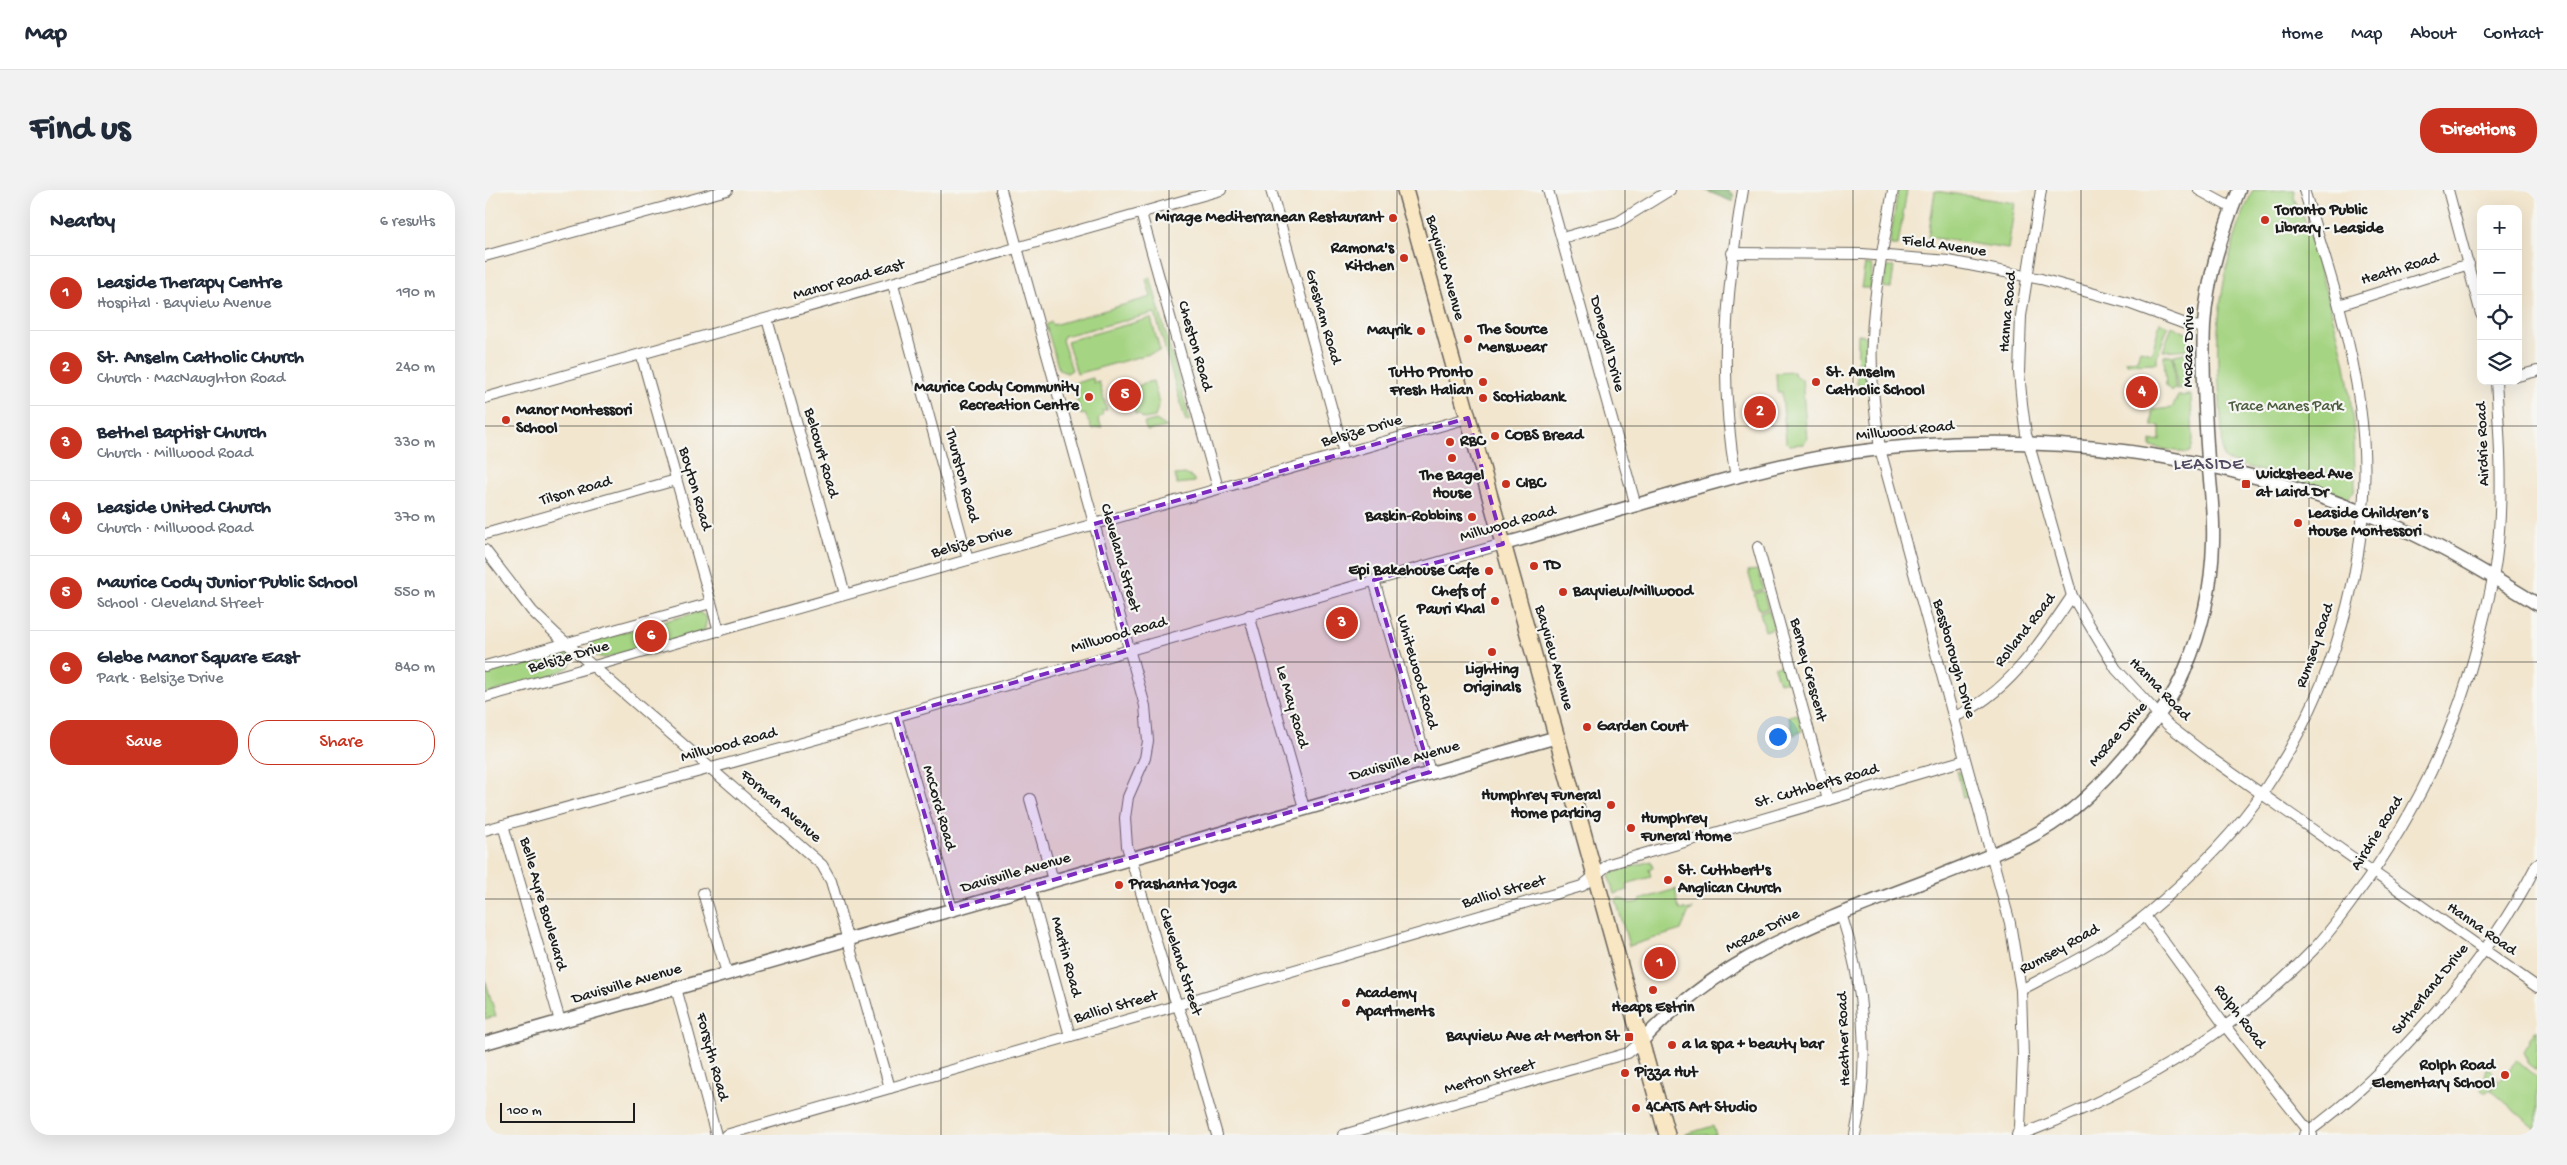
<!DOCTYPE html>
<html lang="en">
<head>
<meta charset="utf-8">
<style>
	body { margin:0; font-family:"Gochi Hand",sans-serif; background:#f2f2f3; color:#1f2937 }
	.controls { position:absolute; right:15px; top:15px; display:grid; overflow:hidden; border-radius:10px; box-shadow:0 5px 20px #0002 }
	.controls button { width:45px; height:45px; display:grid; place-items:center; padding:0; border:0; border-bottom:1px solid #e0e1e3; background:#fff; color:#1f2937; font:25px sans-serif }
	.scale { position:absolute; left:15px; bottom:12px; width:135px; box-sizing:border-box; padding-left:5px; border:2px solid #1c1c1c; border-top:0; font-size:14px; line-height:18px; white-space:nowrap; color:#1c1c1c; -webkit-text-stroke:4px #f6f6f2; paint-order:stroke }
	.you { position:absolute; left:1292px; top:546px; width:18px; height:18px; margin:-12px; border:4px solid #fff; border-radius:50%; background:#1a73e8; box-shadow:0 0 0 8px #1a73e833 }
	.badge { display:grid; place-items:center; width:32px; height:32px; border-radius:50%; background:#c8321e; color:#fff; font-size:16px; font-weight:700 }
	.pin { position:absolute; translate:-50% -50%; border:2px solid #fff; box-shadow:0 1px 5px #0006 }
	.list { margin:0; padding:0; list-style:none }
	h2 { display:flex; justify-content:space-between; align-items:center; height:65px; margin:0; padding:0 20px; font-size:21px }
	h2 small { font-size:16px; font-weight:400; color:#747a83 }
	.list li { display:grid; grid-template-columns:32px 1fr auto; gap:15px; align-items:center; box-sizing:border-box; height:75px; padding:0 20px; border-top:1px solid #e0e1e3 }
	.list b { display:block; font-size:19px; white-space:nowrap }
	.list p { margin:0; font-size:16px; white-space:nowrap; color:#747a83 }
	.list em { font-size:16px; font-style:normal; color:#747a83 }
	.actions { display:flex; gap:10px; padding:15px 20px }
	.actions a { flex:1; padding:11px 0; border:1px solid #c8321e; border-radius:20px; text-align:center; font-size:18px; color:#c8321e }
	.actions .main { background:#c8321e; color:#fff }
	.icon { flex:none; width:28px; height:28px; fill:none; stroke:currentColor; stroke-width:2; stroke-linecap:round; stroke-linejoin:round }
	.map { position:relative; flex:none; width:2052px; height:945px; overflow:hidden; border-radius:20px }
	header { display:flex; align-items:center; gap:30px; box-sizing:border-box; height:70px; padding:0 25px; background:#fff; border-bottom:1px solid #e0e1e3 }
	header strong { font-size:24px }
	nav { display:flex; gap:28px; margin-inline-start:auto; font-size:18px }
	.intro { display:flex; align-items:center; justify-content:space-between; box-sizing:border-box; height:120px; padding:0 30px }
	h1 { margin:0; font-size:35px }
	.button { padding:12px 22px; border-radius:20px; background:#c8321e; color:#fff; font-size:18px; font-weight:700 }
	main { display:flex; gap:30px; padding:0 30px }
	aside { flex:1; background:#fff; border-radius:20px; box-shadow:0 5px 20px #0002 }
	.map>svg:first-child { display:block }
	.green { fill:#a5d482; stroke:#60784f }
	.forest { fill:#84b670; stroke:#506946 }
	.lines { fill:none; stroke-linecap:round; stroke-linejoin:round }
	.minor-casing { stroke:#67635b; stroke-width:12 }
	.tertiary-casing { stroke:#67635b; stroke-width:15 }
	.secondary-casing { stroke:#67635b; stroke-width:18 }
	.minor { stroke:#fff; stroke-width:10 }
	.tertiary { stroke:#fff; stroke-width:12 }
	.secondary { stroke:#f9e7c3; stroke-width:15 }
	.marked { fill:#7b2cbf; fill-opacity:0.2; stroke:#7b2cbf; stroke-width:4; stroke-dasharray:10 6; stroke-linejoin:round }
	.grid { fill:none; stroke:#1c1c1c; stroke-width:1; stroke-opacity:0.55 }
	.poi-dot { fill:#c8321e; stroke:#f6f6f2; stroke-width:2 }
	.labels { text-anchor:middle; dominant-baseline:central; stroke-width:4.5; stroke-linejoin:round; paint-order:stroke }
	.poi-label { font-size:16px; font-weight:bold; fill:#1c1c1c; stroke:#f6f6f2; text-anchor:start }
	.street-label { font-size:16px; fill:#1c1c1c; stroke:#f6f6f2 }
	.park-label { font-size:16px; fill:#4c5c40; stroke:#f6f6f2 }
	.neighbourhood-label { font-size:18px; letter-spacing:1px; fill:#51495f; stroke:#f6f6f2 }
</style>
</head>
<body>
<header>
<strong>Map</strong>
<nav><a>Home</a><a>Map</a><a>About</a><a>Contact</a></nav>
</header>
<div class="intro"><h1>Find us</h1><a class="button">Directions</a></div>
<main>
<aside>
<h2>Nearby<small>6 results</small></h2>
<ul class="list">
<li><span class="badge">1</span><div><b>Leaside Therapy Centre</b><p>Hospital · Bayview Avenue</p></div><em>190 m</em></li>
<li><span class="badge">2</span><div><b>St. Anselm Catholic Church</b><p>Church · MacNaughton Road</p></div><em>240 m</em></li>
<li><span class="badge">3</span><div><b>Bethel Baptist Church</b><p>Church · Millwood Road</p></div><em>330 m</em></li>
<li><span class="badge">4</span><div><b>Leaside United Church</b><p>Church · Millwood Road</p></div><em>370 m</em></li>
<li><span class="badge">5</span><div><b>Maurice Cody Junior Public School</b><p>School · Cleveland Street</p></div><em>550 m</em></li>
<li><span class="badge">6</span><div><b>Glebe Manor Square East</b><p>Park · Belsize Drive</p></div><em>840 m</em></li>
</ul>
<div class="actions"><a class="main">Save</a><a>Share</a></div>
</aside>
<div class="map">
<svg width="2052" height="945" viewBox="0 0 2052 945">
	<rect width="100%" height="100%" fill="#f6f6f2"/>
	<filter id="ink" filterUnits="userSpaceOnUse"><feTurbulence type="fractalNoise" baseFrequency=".02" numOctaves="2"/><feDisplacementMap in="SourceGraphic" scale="10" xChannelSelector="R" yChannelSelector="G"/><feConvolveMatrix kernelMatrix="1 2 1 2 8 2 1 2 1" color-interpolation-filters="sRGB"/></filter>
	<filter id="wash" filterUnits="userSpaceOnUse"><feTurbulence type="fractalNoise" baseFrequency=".0096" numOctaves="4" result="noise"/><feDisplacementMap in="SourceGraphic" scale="20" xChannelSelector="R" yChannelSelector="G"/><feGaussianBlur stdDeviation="1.12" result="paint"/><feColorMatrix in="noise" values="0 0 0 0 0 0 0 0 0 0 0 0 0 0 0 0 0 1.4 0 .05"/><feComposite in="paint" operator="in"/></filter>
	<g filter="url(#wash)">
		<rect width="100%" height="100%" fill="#f2e6cf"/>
		<g class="green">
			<path d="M1413 0H1422L1413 55H1406L1405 50Z"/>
			<path d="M1768 0H1810L1809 7 1814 23 1818 24C1832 74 1849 124 1860 175 1868 215 1870 256 1870 296L1869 302 1863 308 1741 270 1738 266C1737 224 1731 182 1733 140 1736 92 1748 44 1768 0Z"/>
			<path d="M1450 1 1530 13 1523 59 1443 47Z"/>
			<path d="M1380 74 1387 75 1386 98H1376Z"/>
			<path d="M1402 77H1409L1406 98 1398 97Z"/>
			<path d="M665 87 705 230 701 232 670 123 579 146 577 150 587 180 582 183 574 180 561 135 566 132 568 135 666 107 661 89Z"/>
			<path d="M666 128 675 161 592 184 582 151Z"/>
			<path d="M1675 132 1683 137 1672 167V173L1642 174 1639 171 1652 170 1655 160 1667 163Z"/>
			<path d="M1687 136 1703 144 1704 159 1678 161Z"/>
			<path d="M1373 144 1382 147 1381 195 1372 194Z"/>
			<path d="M1704 162 1705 197 1692 199 1689 165Z"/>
			<path d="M1686 165 1688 166 1690 199 1686 201 1681 196 1679 166Z"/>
			<path d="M1309 182 1310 186 1317 189 1322 249 1318 254 1304 255 1301 252 1297 202H1292L1291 183Z"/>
			<path d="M608 188 609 193 614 192 622 220 617 221 618 224 613 229 617 237 607 239 600 224 596 225 587 194Z"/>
			<path d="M668 191 674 213 670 227 659 229 653 224 651 225 644 209 646 201 659 193Z"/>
			<path d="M1706 205 1708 251 1706 261 1702 263 1666 257V251L1675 250V236H1667V220L1687 218 1693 206Z"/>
			<path d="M671 230 682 237 662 241 659 233Z"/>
			<path d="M700 284 708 288 710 292 692 294 690 285Z"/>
			<path d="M1273 380 1278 399 1269 402 1263 381Z"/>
			<path d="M1278 401 1283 418 1274 420 1269 404Z"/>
			<path d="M1284 420 1289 438 1280 441 1275 422Z"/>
			<path d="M214 422 222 428 219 442 120 468 111 466 105 460 106 454 113 449Z"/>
			<path d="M73 461 85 465 87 471 84 477 70 484 0 504V481Z"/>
			<path d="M1299 474 1303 491 1294 493 1289 477Z"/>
			<path d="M1313 524 1317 541 1309 545 1304 526Z"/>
			<path d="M1472 580 1477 585 1484 606 1478 608Z"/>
			<path d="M1166 671 1168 677 1164 679 1166 687 1141 694 1143 700 1129 704 1124 687 1126 683Z"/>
			<path d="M1191 699 1192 715 1195 720 1208 719 1204 721 1196 740 1144 756 1131 710 1135 708 1145 713 1155 712 1154 710Z"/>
			<path d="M0 789 11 826 0 829Z"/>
			<path d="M2052 839V880L2044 874 2038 862 2045 852 2044 849Z"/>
			<path d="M2032 870 2052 887V940L2006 900Z"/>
			<path d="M2001 878 2005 879 2013 889 2003 902H1999L1996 900Z"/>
			<path d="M1228 936 1231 945H1201V944Z"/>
		</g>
		<path class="forest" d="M1219 0H1242L1249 5 1248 12Z"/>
	</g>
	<g filter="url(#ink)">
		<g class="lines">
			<defs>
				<g id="minor">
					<path d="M516 0 660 516 663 551 660 568 643 607 640 628 642 656 682 788 703 843 732 945"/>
					<path d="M786 0 859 263"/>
					<path d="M1063 0 1151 316"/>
					<path d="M1408 0C1400 49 1389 98 1387 148 1385 185 1390 222 1395 259L1525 733 1536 800 1538 867 1535 937 1532 945"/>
					<path d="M1556 0 1536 126 1534 182 1537 214 1541 244 1587 406 1631 479 1683 535 1727 569 2052 797"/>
					<path d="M1714 0 1747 18"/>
					<path d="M1963 0 1996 124"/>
					<path d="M656 23 733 298"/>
					<path d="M1077 48 1133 32 1185 0"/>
					<path d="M1247 63 1377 64 1464 71 1556 89 1646 114 1706 136 1719 137"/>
					<path d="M0 66 242 0"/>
					<path d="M408 94 483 370"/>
					<path d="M1854 115 1984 74"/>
					<path d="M282 129 360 404"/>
					<path d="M156 164 234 441"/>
					<path d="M2033 186 2052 181"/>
					<path d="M0 208 736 0"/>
					<path d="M1251 288C1233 187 1241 100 1258 0"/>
					<path d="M0 344 191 290"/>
					<path d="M1273 357 1343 610"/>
					<path d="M0 360 47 421 72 445 337 675 346 691 405 898"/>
					<path d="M889 390 945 582"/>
					<path d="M764 425 819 618"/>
					<path d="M0 476 226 413"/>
					<path d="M0 507 983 228"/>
					<path d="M411 526 467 719"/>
					<path d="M1469 527C1522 505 1556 452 1587 406"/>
					<path d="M545 609 568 690"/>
					<path d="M18 635 75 831"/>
					<path d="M0 640 303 557 1018 354"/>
					<path d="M544 696 585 846"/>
					<path d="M218 703 242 783"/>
					<path d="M1356 723C1379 794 1386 871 1370 945"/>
					<path d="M1660 726 1740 836 1827 945"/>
					<path d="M191 798 231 945"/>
					<path d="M1536 800C1579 777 1625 755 1662 724 1706 687 1750 644 1782 596 1855 487 1893 347 1875 216 1865 142 1841 71 1819 0"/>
					<path d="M241 945 680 819 721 806 1097 696 1124 674 1480 570"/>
					<path d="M858 945 1143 863 1156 852"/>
					<path d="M1535 945C1644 904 1747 844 1828 760 1844 743 1857 725 1870 707 1932 624 1975 533 1998 432 2003 412 2008 391 2011 370 2019 311 2015 251 2011 191"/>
					<path d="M1819 945C1907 882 2003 771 2052 674"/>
				</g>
				<g id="tertiary">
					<path d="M1018 354C1039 349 1059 342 1080 336 1160 313 1240 287 1321 270 1356 263 1392 259 1428 256 1595 243 1761 270 1915 338 1962 359 2008 387 2052 414"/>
					<path d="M1156 852C1240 761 1343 729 1454 686 1488 672 1523 660 1556 641 1593 620 1627 584 1654 550 1671 529 1688 508 1699 482 1717 441 1727 396 1728 352 1729 325 1726 297 1723 270 1720 226 1717 179 1719 135 1722 88 1737 43 1754 0"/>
					<path d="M0 853 1072 547"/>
				</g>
				<path id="secondary" d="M920 0 1182 945"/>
			</defs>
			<use href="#minor" class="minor-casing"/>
			<use href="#tertiary" class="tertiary-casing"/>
			<use href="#secondary" class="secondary-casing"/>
			<use href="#minor" class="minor"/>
			<use href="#tertiary" class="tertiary"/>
			<use href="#secondary" class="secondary"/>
		</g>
	</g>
	<path class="marked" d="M983 228 1018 354 889 390 945 582 467 719 411 526 644 460 609 334Z"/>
	<path class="grid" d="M228 0V945M456 0V945M684 0V945M912 0V945M1140 0V945M1368 0V945M1596 0V945M1824 0V945M0 236H2052M0 472H2052M0 709H2052"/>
	<g class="poi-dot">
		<circle cx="908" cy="28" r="5"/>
		<circle cx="1780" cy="30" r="5"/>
		<circle cx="919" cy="68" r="5"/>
		<circle cx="936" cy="141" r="5"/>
		<circle cx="983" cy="149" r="5"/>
		<circle cx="998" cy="192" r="5"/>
		<circle cx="1331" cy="192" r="5"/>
		<circle cx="604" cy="207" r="5"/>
		<circle cx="998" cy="208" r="5"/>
		<circle cx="21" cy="230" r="5"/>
		<circle cx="1010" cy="246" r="5"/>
		<circle cx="965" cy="252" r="5"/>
		<circle cx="967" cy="268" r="5"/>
		<circle cx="1021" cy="294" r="5"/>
		<rect x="1756" y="289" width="10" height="10" rx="2.5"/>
		<circle cx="987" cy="327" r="5"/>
		<circle cx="1813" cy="333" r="5"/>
		<circle cx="1049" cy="376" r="5"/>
		<circle cx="1004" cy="381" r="5"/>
		<circle cx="1078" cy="402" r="5"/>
		<circle cx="1010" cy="411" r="5"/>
		<circle cx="1007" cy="462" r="5"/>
		<circle cx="1102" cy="537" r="5"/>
		<circle cx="1126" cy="615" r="5"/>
		<circle cx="1146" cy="638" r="5"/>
		<circle cx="1183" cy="690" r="5"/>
		<circle cx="634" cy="695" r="5"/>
		<circle cx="1168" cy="800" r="5"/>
		<circle cx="861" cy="813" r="5"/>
		<rect x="1139" y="842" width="10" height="10" rx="2.5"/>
		<circle cx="1187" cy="855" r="5"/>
		<circle cx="1140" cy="883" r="5"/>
		<circle cx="2020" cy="885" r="5"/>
		<circle cx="1151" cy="918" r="5"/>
	</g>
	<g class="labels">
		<g class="poi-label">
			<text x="1790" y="21">Toronto Public<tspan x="1790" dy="18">Library - Leaside</tspan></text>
			<text x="898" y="28" text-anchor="end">Mirage Mediterranean Restaurant</text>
			<text x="909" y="59" text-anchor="end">Ramona's<tspan x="909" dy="18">Kitchen</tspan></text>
			<text x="993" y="140">The Source<tspan x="993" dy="18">Menswear</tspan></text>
			<text x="926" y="141" text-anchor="end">Mayrik</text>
			<text x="988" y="183" text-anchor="end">Tutto Pronto<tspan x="988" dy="18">Fresh Italian</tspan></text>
			<text x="1341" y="183">St. Anselm<tspan x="1341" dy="18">Catholic School</tspan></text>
			<text x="594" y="198" text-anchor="end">Maurice Cody Community<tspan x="594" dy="18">Recreation Centre</tspan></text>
			<text x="1008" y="208">Scotiabank</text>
			<text x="31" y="221">Manor Montessori<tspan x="31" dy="18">School</tspan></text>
			<text x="1020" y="246">COBS Bread</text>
			<text x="975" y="252">RBC</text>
			<text x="1771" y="285">Wicksteed Ave<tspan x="1771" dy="18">at Laird Dr</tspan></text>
			<text x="967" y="286" text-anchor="middle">The Bagel<tspan x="967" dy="18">House</tspan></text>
			<text x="1031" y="294">CIBC</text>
			<text x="1823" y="324">Leaside Children’s<tspan x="1823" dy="18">House Montessori</tspan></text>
			<text x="977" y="327" text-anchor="end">Baskin-Robbins</text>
			<text x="1059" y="376">TD</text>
			<text x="994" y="381" text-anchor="end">Epi Bakehouse Cafe</text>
			<text x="1000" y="402" text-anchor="end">Chefs of<tspan x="1000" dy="18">Pauri Khal</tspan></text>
			<text x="1088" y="402">Bayview/Millwood</text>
			<text x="1007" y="480" text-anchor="middle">Lighting<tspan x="1007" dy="18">Originals</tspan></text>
			<text x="1112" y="537">Garden Court</text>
			<text x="1116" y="606" text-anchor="end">Humphrey Funeral<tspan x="1116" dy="18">Home parking</tspan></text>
			<text x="1156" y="629">Humphrey<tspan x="1156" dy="18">Funeral Home</tspan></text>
			<text x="1193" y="681">St. Cuthbert's<tspan x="1193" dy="18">Anglican Church</tspan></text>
			<text x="644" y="695">Prashanta Yoga</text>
			<text x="871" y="804">Academy<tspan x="871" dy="18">Apartments</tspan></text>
			<text x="1168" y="818" text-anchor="middle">Heaps Estrin</text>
			<text x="1134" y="847" text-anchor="end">Bayview Ave at Merton St</text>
			<text x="1197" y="855">a la spa + beauty bar</text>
			<text x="2010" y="876" text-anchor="end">Rolph Road<tspan x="2010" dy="18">Elementary School</tspan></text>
			<text x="1150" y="883">Pizza Hut</text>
			<text x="1161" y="918">4CATS Art Studio</text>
		</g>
		<g class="street-label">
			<text transform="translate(1459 57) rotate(8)">Field Avenue</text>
			<text transform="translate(959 78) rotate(74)">Bayview Avenue</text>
			<text transform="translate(1915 80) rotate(-17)">Heath Road</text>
			<text transform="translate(364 91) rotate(-16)">Manor Road East</text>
			<text transform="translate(1524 122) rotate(-85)">Hanna Road</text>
			<text transform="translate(837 127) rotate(74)">Gresham Road</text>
			<text transform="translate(1121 154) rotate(75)">Donegall Drive</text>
			<text transform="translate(709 156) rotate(74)">Cheston Road</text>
			<text transform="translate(1705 157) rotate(-89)">McRae Drive</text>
			<text transform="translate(877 242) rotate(-16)">Belsize Drive</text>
			<text transform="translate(1420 242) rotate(-6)">Millwood Road</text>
			<text transform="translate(1999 254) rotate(-92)">Airdrie Road</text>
			<text transform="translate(335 263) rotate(74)">Belcourt Road</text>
			<text transform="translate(476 286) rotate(75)">Thurston Road</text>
			<text transform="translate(209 299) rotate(74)">Boyton Road</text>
			<text transform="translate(91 302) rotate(-16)">Tilson Road</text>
			<text transform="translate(1023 335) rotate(-16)">Millwood Road</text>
			<text transform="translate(487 353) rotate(-16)">Belsize Drive</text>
			<text transform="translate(634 368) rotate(74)">Cleveland Street</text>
			<text transform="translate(1541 441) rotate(-52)">Rolland Road</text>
			<text transform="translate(634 446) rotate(-16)">Millwood Road</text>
			<text transform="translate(1831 456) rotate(-71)">Rumsey Road</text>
			<text transform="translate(84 468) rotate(-16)">Belsize Drive</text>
			<text transform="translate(1068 468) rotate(74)">Bayview Avenue</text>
			<text transform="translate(1468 469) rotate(74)">Bessborough Drive</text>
			<text transform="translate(1322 480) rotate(75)">Berney Crescent</text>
			<text transform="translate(931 482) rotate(74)">Whitewood Road</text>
			<text transform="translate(1674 500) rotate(46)">Hanna Road</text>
			<text transform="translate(806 517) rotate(74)">Le May Road</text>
			<text transform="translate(1634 545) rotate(-49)">McRae Drive</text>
			<text transform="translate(244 556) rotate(-15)">Millwood Road</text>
			<text transform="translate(920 572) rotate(-16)">Davisville Avenue</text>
			<text transform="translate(1332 597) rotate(-16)">St. Cuthberts Road</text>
			<text transform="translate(295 617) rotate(41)">Forman Avenue</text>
			<text transform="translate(453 618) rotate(74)">McCord Road</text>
			<text transform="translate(1893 644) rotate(-58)">Airdrie Road</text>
			<text transform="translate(531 684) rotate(-16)">Davisville Avenue</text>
			<text transform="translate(1019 703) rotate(-16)">Balliol Street</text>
			<text transform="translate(57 714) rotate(74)">Belle Ayre Boulevard</text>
			<text transform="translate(1996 740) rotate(35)">Hanna Road</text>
			<text transform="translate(1278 742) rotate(-27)">McRae Drive</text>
			<text transform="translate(1575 760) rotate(-29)">Rumsey Road</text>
			<text transform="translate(580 767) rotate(75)">Martin Road</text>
			<text transform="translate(694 772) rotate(72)">Cleveland Street</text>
			<text transform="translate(142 795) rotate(-16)">Davisville Avenue</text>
			<text transform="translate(1946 800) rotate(-51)">Sutherland Drive</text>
			<text transform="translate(631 818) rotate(-16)">Balliol Street</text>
			<text transform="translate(1754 827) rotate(53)">Rolph Road</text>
			<text transform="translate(1360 849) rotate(-92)">Heather Road</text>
			<text transform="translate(226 867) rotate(75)">Forsyth Road</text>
			<text transform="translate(1005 888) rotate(-16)">Merton Street</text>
		</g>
		<g class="park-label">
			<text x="1801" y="217">Trace Manes Park</text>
		</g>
		<g class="neighbourhood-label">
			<text x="1724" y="275">LEASIDE</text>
		</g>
	</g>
</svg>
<div class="controls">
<button>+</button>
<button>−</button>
<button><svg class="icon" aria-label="locate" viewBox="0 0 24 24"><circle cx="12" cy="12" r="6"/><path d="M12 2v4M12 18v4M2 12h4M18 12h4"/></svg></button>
<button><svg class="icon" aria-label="layers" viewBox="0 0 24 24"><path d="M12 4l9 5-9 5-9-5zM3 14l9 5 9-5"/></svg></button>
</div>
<div class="scale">100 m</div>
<div class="you"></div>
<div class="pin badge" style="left:1175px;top:773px">1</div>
<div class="pin badge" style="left:1275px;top:222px">2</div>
<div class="pin badge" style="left:857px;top:433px">3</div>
<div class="pin badge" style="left:1657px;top:202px">4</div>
<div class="pin badge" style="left:640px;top:205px">5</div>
<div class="pin badge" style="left:166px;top:446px">6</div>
</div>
</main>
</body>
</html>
